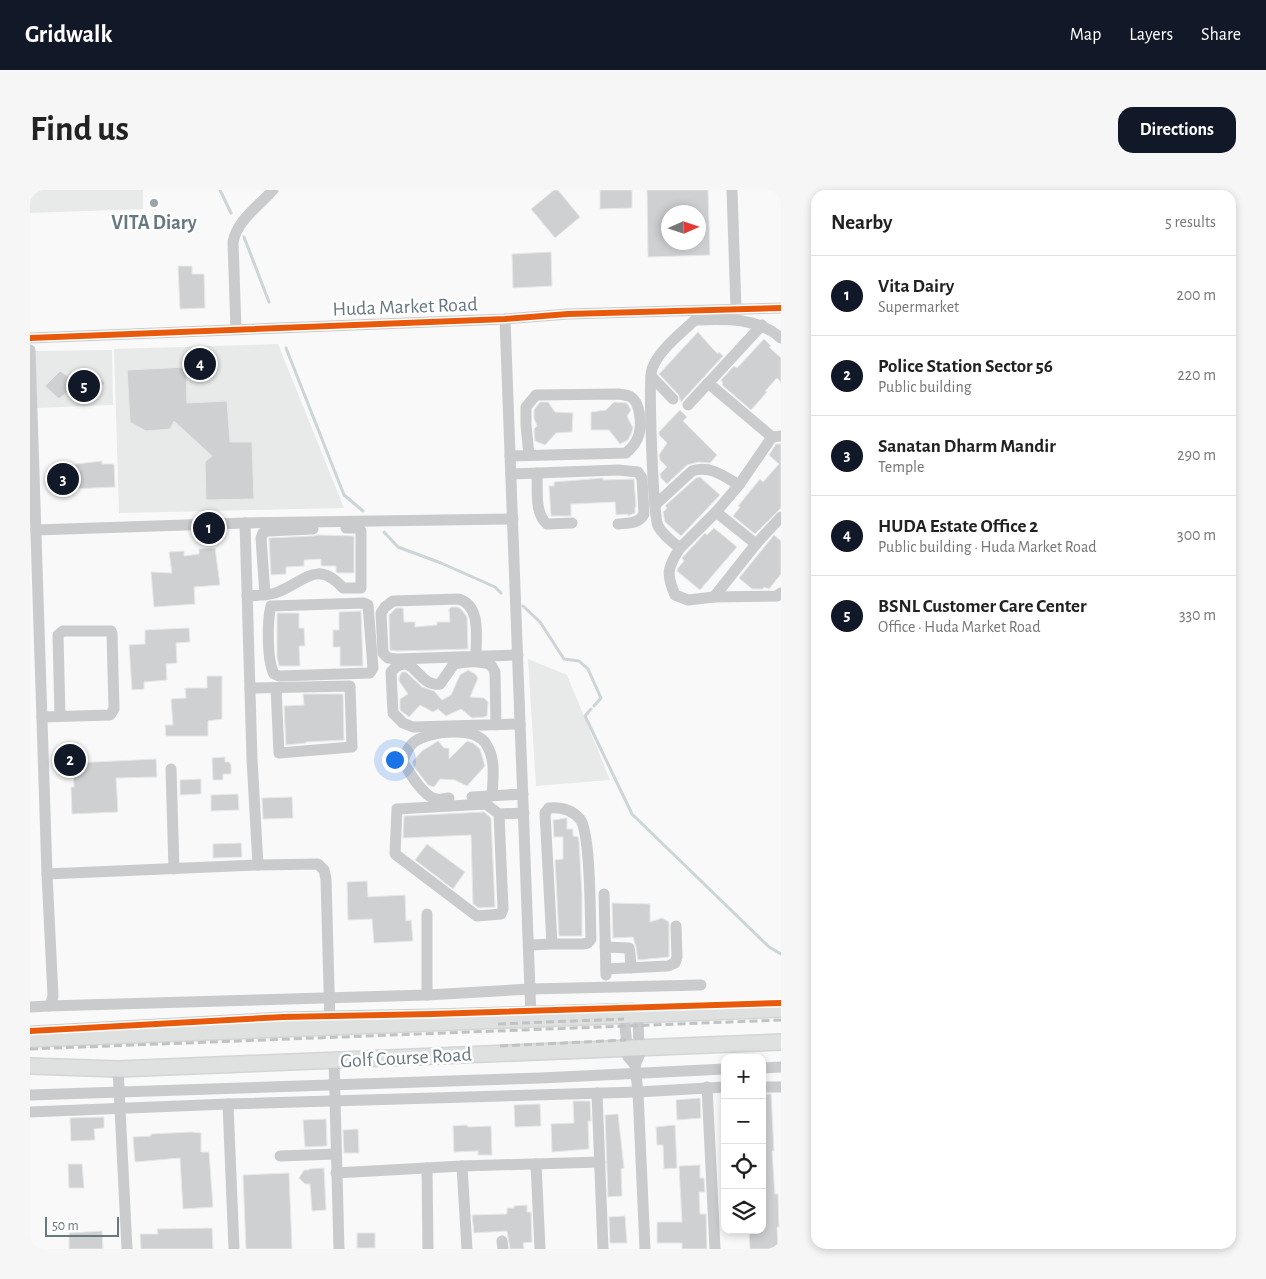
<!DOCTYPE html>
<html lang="en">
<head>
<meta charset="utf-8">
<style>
	body { margin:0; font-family:"Alegreya Sans",sans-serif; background:#f6f6f6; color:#222 }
	.controls { position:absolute; right:15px; bottom:15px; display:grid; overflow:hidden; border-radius:10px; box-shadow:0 2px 8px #0003 }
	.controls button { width:45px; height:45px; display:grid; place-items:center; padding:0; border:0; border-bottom:1px solid #e0e0e0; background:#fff; color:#222; font:25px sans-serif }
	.compass { position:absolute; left:631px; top:15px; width:45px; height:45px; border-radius:50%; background:#fff; box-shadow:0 2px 8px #0003; rotate:87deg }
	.scale { position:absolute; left:15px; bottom:12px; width:74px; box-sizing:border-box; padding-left:5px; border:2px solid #667881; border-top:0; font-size:14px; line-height:18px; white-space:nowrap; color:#667881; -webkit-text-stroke:4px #fff; paint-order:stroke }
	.you { position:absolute; left:364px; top:569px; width:18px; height:18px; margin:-12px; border:4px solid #fff; border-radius:50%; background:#1a73e8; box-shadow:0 0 0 8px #1a73e833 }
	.badge { display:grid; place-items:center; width:32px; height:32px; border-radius:50%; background:#111827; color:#fff; font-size:16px; font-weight:700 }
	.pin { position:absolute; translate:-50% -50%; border:2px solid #fff; box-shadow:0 1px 5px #0006 }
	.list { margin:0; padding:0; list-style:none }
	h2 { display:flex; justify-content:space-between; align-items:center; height:65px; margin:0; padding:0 20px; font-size:21px }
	h2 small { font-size:16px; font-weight:400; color:#767676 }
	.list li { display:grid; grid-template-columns:32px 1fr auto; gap:15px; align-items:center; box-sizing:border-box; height:80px; padding:0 20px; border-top:1px solid #e0e0e0 }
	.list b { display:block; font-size:19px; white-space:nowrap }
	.list p { margin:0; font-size:16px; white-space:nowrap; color:#767676 }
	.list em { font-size:16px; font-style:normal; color:#767676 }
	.icon { flex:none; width:28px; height:28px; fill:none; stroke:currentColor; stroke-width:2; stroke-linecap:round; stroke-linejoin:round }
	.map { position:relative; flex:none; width:751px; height:1059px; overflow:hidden; border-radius:15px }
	header { display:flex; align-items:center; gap:30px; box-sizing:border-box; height:70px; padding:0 25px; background:#111827; color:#fff }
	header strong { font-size:24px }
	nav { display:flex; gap:28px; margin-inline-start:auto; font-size:18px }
	.intro { display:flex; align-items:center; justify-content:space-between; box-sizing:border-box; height:120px; padding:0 30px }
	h1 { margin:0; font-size:35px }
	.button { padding:12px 22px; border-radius:15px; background:#111827; color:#fff; font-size:18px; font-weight:700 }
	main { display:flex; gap:30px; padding:0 30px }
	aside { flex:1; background:#fff; border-radius:15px; box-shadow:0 2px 8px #0003 }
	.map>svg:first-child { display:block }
	.built { fill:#e8e9e9 }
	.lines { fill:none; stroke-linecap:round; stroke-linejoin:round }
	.stream { stroke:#ccd5d7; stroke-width:3 }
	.building { fill:#ced0d1; stroke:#e8e8e8; fill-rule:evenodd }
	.major-casing { stroke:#d4d5d6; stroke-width:18 }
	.minor { stroke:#cacbcc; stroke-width:11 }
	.major { stroke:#dfe0e0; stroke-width:15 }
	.rail { stroke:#c0c2c3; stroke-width:3; stroke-dasharray:8 4; stroke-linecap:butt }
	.cycleway-casing { stroke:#fff; stroke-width:9 }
	.cycleway { stroke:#e8590c; stroke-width:6 }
	.poi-dot { fill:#99a5ab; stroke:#fff; stroke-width:2 }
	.labels { text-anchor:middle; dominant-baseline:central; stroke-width:5; stroke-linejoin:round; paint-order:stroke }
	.poi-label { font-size:20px; font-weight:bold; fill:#667881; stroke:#fff }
	.street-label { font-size:20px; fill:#667881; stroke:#fff }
</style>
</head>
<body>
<header>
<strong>Gridwalk</strong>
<nav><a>Map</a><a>Layers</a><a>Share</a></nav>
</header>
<div class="intro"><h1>Find us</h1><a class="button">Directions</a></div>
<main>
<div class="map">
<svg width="751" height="1059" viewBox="0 0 751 1059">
	<rect width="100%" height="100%" fill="#f9f9f9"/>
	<g class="built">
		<path d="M0 0H113V19L0 23Z"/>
		<path d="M248 154 314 318 89 323 84 159Z"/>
		<path d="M82 160 83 215 7 218 5 161Z"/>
		<path d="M498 469 537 485 580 590 506 596Z"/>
	</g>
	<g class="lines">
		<g class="stream">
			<path d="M190 0 201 23"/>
			<path d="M214 47 239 112"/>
			<path d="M256 158 314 305 333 321"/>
			<path d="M354 342 368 357 411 373 465 397 471 403"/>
			<path d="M493 416 510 432 534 469 549 471 558 479 571 508 564 516"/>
			<path d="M561 519 555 526 602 624 739 757 751 764"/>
		</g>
	</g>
	<g class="building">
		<path d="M524 0H528L550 27 525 48 501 19Z"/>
		<path d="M570 0H602V18L570 19Z"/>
		<path d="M617 0H678L680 65 618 67ZM638 22H668V52H638Z"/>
		<path d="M521 62 522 96 483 98 482 64Z"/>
		<path d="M148 76H162V84H174L175 118 150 119Z"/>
		<path d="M668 142 682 158 688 164 689 162 693 166 651 212 648 204 629 184Z"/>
		<path d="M734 149 741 156 739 157 751 168V192L747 188 735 201 737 202 721 220 692 195 693 193 691 190 704 176 707 178Z"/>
		<path d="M156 177 157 213 197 211 200 252H222L224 309 176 310 175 272 182 266 144 231 140 239 116 241 100 232 97 180Z"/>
		<path d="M61 180 75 193 63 208 57 204 50 209 47 206 42 208 37 202 29 209 15 196 30 181 39 187 47 188 55 187Z"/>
		<path d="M510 212H518L525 222 543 223 542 242 526 243 515 255 505 251 504 239 507 236 504 228V220Z"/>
		<path d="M584 212 597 213 601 220 597 226 603 238 601 244 598 250 590 254 579 240H561V222L576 220Z"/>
		<path d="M650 220 657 227 653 231 687 265 680 273 668 272 657 275 637 294 631 288 630 284 637 277 630 270 629 265 637 253 629 245V242Z"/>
		<path d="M746 254H751V318L725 344 703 326 710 317 708 316 730 289 733 292 749 274 739 265Z"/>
		<path d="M72 271V274H84L85 297 39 299 38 275Z"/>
		<path d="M670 287 690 305 651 346 635 332 633 322 637 318 635 316 637 314 666 288Z"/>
		<path d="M573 288V290L604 289 606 317H605V323L598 326V324L586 325 585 312 541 314V326H521L519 296H524V292Z"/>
		<path d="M684 338 707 357 670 400 647 381 648 378 654 371 652 368 663 356 675 343 677 345Z"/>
		<path d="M288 345 324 346V383H308L306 382V376H291V369L274 370V376L256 377V384L241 385 239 348 283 346Z"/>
		<path d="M744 345 751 351V384L739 399 734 397 733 399H722L709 388Z"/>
		<path d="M185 358 190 395 164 397 165 414 124 417 121 382 142 383 139 362 154 361V366L169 364V359Z"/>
		<path d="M421 417H427L431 419 437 427 438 459 367 461 360 460 359 425 366 418H373L374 432H385V437L407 435V432H420L419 419Z"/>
		<path d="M331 421 333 476H310V457H303V440H309V422Z"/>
		<path d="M247 423H269V438H274L275 456H269L270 476H249L247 466Z"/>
		<path d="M159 438 160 452 146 453 147 473 136 474 137 490 114 492V499L102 500 99 455 115 454V440Z"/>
		<path d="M438 480 445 484 448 488 440 507 454 508 458 512 457 526 454 527 442 528 431 519 416 526 408 519 403 522 390 515 379 527 370 520V509L378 504 369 491V487L372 482H376L392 497 404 501 412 510 421 505 430 485Z"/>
		<path d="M177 486H192V529L178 531V546H136L135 535H143L141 509 156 508 155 498H177Z"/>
		<path d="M273 504H313L314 550 276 552V553L256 555 254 516 274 515Z"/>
		<path d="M408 551 414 558H419V569L437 551 443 553 450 559 455 576 437 596 425 590 410 589 404 597 398 595 385 578 382 572 392 561Z"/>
		<path d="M195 567V572H199L201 575V584H193V590H183L182 568Z"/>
		<path d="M126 569 127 587 86 588 88 622 42 624 41 597H44L43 573Z"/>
		<path d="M171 589V604L150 605V590Z"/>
		<path d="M208 604 209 620 181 621V605Z"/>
		<path d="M262 607 263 628 233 629 232 608Z"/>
		<path d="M454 622 461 628 465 717 449 718 443 714 441 645 373 648 374 626Z"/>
		<path d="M537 628V639H543V646L548 647 549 652 552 705V746H529L525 670 533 669V647H524L523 630Z"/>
		<path d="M211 653 212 667 183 668V654Z"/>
		<path d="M397 654 435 682 423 699 385 670Z"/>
		<path d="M337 691 338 707 375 705 376 731 381 730 383 751 344 753 342 729 318 730 317 692Z"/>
		<path d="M582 713 620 714V732L632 728 639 732V767L608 770 606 757 603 747 583 748Z"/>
		<path d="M732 904H741L744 961H742L745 1004H748L749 1037H747L748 1059H720L719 1041 732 1040Z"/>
		<path d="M670 908 671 928 647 930 646 910Z"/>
		<path d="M543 911H560L561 931H558L559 959 522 962 521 934 544 933Z"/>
		<path d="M510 914 511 936 485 937 484 915Z"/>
		<path d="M588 924 594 978 591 979 592 1006 578 1007 575 925Z"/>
		<path d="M74 927V938L64 939 65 950 41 951 40 928Z"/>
		<path d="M296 929 297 956 275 957 273 930Z"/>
		<path d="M437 935 438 937 461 936 462 965H448V961L424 962 423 936Z"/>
		<path d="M645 935 647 978 634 979 633 955H627L626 937Z"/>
		<path d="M328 939 329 963H314L313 940Z"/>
		<path d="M162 942 171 943V962H179L183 1017 153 1019 150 968 105 972 103 947 121 946V944Z"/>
		<path d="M38 974H52L54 998H39Z"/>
		<path d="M670 975V988H674L675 1002H669L670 1024H676L677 1059H652V1053H627V1032H652L649 976Z"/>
		<path d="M294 978 296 1020 282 1021 280 994H275L269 988 274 980H279V979Z"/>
		<path d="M259 983 262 1059H216L213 985Z"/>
		<path d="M497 1015V1022H501L502 1052 493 1053 494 1059H480L477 1041 444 1043 442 1025 477 1024V1018H484V1016Z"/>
		<path d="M595 1026 597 1053H580L579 1027Z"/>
		<path d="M182 1038 183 1059H111L110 1044H128L127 1039Z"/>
		<path d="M72 1041 73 1059H39V1043Z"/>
		<rect x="327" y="1043" width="18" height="15"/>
	</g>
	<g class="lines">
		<defs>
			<g id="major">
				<path d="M0 849 751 819"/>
				<path d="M0 876 88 879 751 852"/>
			</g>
		</defs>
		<use href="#major" class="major-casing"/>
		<g class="minor">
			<path d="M702 0 706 119"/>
			<path d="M475 129 501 828"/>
			<path d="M206 139 203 52C207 30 229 16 243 0"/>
			<path d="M0 148 475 129 538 124 751 118"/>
			<path d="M751 148C727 127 695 129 665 130 651 143 628 161 622 179 618 192 623 323 628 336 633 345 642 352 650 358 637 378 636 384 645 405L658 410 684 407 747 406 751 403"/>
			<path d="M0 160 17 684 23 806 21 813 18 816 0 817"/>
			<path d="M621 186 643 209"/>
			<path d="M678 193 742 247"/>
			<path d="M658 215 732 135"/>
			<path d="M480 266 596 263C602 258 607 252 609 244 612 235 610 212 601 207 598 205 593 205 589 204L506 205 496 217V235L499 265"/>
			<path d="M507 283C508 299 504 323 517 334L542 333"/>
			<path d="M481 284 588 280 608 282 612 288 614 324C609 334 598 333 588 334"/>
			<path d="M625 315 662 281C680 275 694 286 709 295"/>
			<path d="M686 322 726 354"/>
			<path d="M215 333 222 569 228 675"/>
			<path d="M6 340 215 333 483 329"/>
			<path d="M650 358 686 322 709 295 742 247 751 246"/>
			<path d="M235 405 231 348 233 343 237 341 283 339"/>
			<path d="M217 406C227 405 238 406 248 402 274 392 287 369 313 398H331V341L328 338H316"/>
			<path d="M684 407 726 354 751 327"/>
			<path d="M334 413 338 415 343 478 340 483 249 486 244 484C237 471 237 431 241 416Z"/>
			<path d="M446 465C446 446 451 416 429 409L363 411 355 417 351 423 353 463 358 468 367 469 488 465"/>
			<path d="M220 498 320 496 322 557 249 563 246 498"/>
			<path d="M12 527 80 525 84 519 82 443 81 441H33L28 445 30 526"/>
			<path d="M466 535 465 482 461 475C449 470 436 472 424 474L410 494C387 498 383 457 361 482L363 523 373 533 383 537 490 534"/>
			<path d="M141 579 144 679"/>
			<path d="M442 607 493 604"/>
			<path d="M419 608C414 609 407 610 403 608 391 603 380 583 373 572 375 564 378 557 384 552 399 541 445 536 456 554 466 569 463 588 462 606"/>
			<path d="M469 624 473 719 471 724 447 726 365 664 367 619 456 614 469 624 494 623"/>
			<path d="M17 684 228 675 288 674 294 680 296 689 300 833"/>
			<path d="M574 704 576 785"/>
			<path d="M397 724V805"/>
			<path d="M499 755 522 754 515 623 519 618C531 617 542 620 550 629 561 643 560 727 561 749L558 753 553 754H522"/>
			<path d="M575 757 599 758 600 763 601 778"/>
			<path d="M576 779 638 776 645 773 647 767 646 736"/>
			<path d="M18 816 397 805 500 799 671 795"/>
			<path d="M608 824 609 866 605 875 608 902 615 1059"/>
			<path d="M594 825 598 867 605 875"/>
			<path d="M0 841 253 827 402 824 603 818"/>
			<path d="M304 871 309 1059"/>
			<path d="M732 878 751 877"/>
			<path d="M88 879 97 1059"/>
			<path d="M677 897 685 1059"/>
			<path d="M732 897H751"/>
			<path d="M567 903 573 1059"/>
			<path d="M0 905 511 888 695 879"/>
			<path d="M198 914 204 1059"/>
			<path d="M0 922 198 914 608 902 695 897"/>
			<path d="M250 966 306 964"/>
			<path d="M506 974 510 1059"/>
			<path d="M432 976 437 1059"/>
			<path d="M397 978 398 1059"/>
			<path d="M306 983 432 976 570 972"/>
			<path d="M472 1051 473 1059"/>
		</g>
		<use href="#major" class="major"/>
		<g class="rail">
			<path d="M468 834 594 829"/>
			<path d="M470 856 596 850"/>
			<path d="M0 859 751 830"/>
		</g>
		<defs>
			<g id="cycleway">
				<path d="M0 148 475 129 538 124 751 118"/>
				<path d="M0 841 253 827 402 824 751 813"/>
			</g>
		</defs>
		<use href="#cycleway" class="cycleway-casing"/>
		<use href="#cycleway" class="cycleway"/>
	</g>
	<circle class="poi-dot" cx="124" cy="13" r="5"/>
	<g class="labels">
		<g class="poi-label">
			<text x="124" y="33">VITA Diary</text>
		</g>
		<g class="street-label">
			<text transform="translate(375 117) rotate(-2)">Huda Market Road</text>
			<text transform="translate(376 868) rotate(-3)">Golf Course Road</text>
		</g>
	</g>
</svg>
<div class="controls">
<button>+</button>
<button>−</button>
<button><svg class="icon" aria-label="locate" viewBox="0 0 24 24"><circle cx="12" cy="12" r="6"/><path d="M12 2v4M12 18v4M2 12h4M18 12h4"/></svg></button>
<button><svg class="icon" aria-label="layers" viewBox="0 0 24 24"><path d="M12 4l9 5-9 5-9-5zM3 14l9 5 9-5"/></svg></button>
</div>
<svg class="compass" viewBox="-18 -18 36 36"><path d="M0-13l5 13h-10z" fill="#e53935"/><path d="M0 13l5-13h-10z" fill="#767676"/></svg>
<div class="scale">50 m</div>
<div class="you"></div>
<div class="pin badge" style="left:179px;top:338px">1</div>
<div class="pin badge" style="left:40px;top:570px">2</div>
<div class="pin badge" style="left:33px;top:289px">3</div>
<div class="pin badge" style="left:170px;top:174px">4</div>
<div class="pin badge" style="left:54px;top:196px">5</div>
</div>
<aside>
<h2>Nearby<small>5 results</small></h2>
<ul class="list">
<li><span class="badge">1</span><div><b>Vita Dairy</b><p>Supermarket</p></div><em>200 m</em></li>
<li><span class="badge">2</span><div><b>Police Station Sector 56</b><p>Public building</p></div><em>220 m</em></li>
<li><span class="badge">3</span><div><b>Sanatan Dharm Mandir</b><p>Temple</p></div><em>290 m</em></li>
<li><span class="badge">4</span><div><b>HUDA Estate Office 2</b><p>Public building · Huda Market Road</p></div><em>300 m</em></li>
<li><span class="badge">5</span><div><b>BSNL Customer Care Center</b><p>Office · Huda Market Road</p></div><em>330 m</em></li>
</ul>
</aside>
</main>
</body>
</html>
